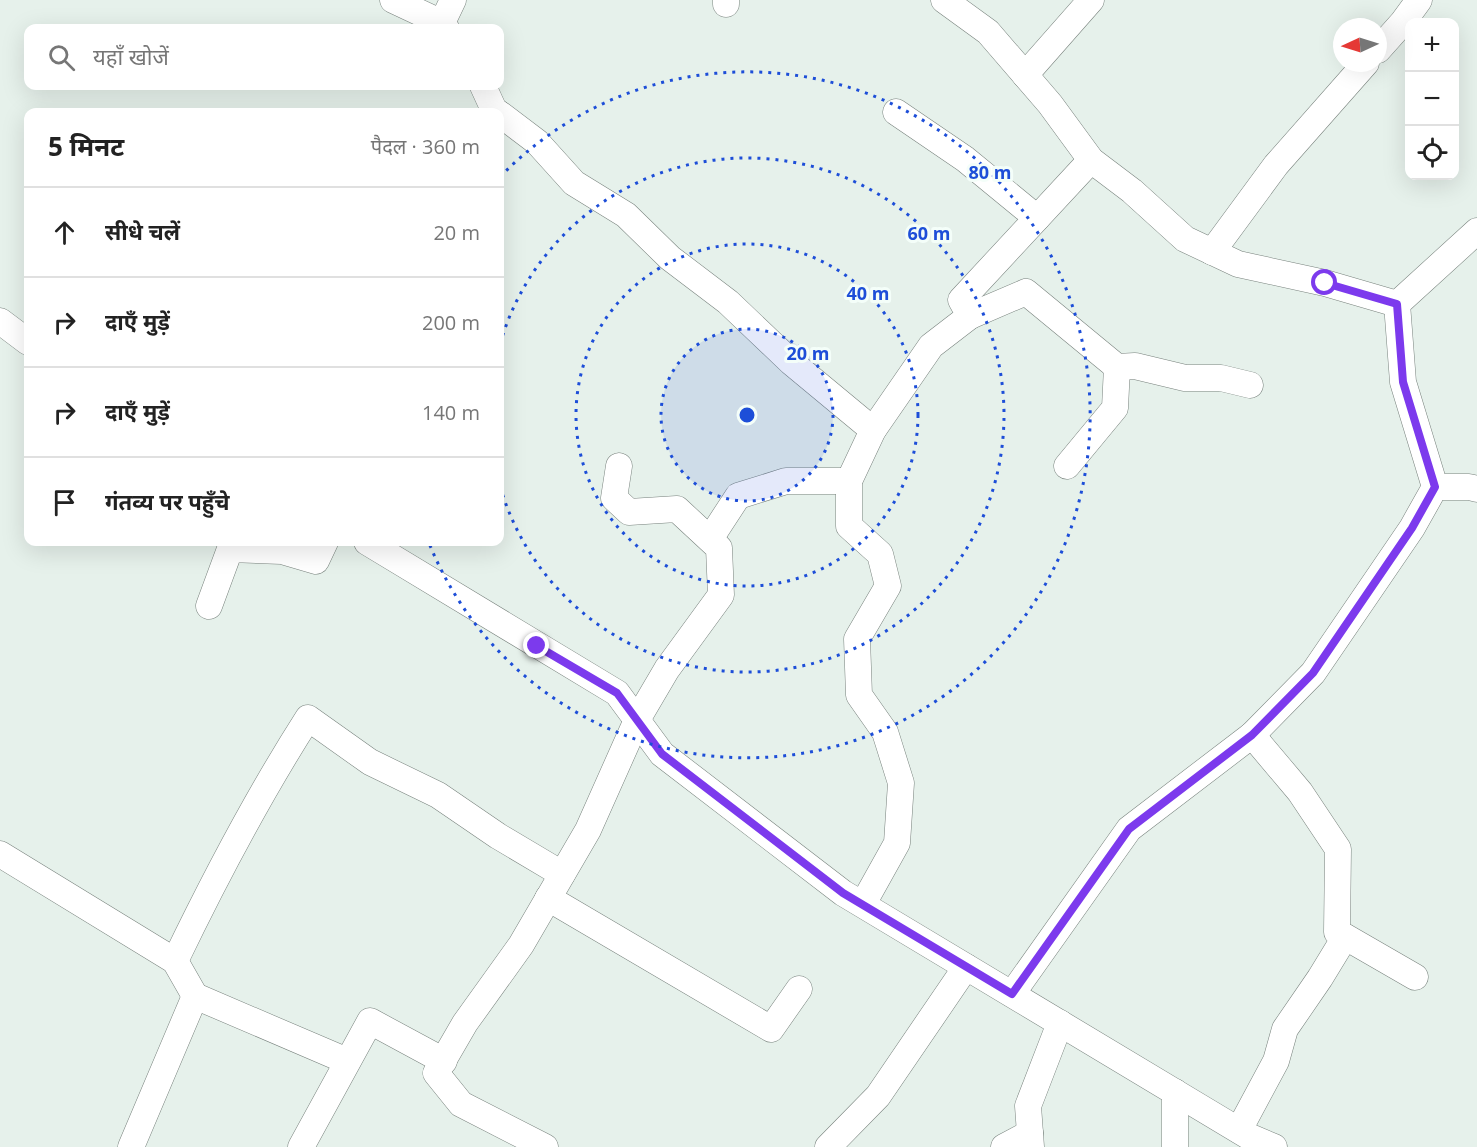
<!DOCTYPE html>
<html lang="hi">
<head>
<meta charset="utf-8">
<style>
	body { margin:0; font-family:"Open Sans","Noto Sans Devanagari",sans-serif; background:#f6f6f6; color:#222 }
	.controls { position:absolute; right:18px; top:18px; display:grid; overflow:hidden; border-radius:12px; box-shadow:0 6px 24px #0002 }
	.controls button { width:54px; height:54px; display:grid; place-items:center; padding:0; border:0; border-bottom:2px solid #e0e0e0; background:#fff; color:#222; font:30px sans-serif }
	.compass { position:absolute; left:1333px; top:18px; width:54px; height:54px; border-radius:50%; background:#fff; box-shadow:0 6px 24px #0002; rotate:266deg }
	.stop { position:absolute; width:18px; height:18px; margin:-14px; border:4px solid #7c3aed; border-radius:50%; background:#fff }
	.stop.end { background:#7c3aed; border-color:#fff; box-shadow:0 2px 6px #0008 }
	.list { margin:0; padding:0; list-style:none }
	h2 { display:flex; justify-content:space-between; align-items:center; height:78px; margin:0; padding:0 24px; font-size:26px }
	h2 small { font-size:20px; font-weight:400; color:#767676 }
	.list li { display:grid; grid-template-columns:39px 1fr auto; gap:18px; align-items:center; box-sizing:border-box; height:90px; padding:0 24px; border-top:2px solid #e0e0e0 }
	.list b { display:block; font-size:22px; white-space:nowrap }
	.list em { font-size:20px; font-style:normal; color:#767676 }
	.icon { flex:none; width:33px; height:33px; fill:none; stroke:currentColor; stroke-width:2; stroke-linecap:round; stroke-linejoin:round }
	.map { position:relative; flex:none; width:1477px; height:1147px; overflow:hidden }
	.search { position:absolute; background:#fff; box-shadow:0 6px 24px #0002; left:24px; top:24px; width:480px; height:66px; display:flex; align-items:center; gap:15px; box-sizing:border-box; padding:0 21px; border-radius:12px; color:#767676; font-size:22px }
	.panel { position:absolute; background:#fff; box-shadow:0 6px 24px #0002; left:24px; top:108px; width:480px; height:438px; border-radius:12px }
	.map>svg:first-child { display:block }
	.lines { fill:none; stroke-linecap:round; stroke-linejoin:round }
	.minor-casing { stroke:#78827d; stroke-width:27 }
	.minor { stroke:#fff; stroke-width:26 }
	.route { stroke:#7c3aed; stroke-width:8 }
	.ring { fill:none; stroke:#1d4ed8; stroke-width:3; stroke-dasharray:3 6 }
	.centre { fill:#1d4ed8; stroke:#f4fef9; stroke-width:3 }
	.ring-label { font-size:18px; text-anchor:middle; font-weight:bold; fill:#1d4ed8; stroke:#f4fef9; stroke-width:6; stroke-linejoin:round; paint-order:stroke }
</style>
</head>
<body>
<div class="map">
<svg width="1477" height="1147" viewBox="0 0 1477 1147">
	<rect width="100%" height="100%" fill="#e6f1eb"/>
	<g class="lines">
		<defs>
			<g id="minor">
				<path d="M393 0 442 23"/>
				<path d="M726 0V4"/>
				<path d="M944 0 988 32 1050 104 1091 160 1132 191 1185 239 1238 264 1325 283 1397 304"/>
				<path d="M446 28 442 23 453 0"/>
				<path d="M1378 50 1403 22 1419 0"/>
				<path d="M1025 75 1091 0"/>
				<path d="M483 86 494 110 497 112"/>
				<path d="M896 112 965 159 1037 218"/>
				<path d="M500 114 537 142 574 183 626 215 670 258 728 302 791 362 873 430"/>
				<path d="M1212 252 1276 165 1366 63"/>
				<path d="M970 316 1026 292 1117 367 1135 366 1185 378H1221L1250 385"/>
				<path d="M0 321 28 342"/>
				<path d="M1067 466 1115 408 1117 367"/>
				<path d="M1435 487H1469L1477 489"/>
				<path d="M710 539 738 496 786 481H849"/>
				<path d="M367 542 617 693 662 754 843 893 1248 1136 1274 1147"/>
				<path d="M209 606 230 549 282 551 316 561 325 542"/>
				<path d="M1252 735 1300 792 1338 849 1337 932 1415 977"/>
				<path d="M0 854 175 961 195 996"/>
				<path d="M548 898 771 1029 799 989"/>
				<path d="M863 904 897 843 901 783 885 732 859 695 857 639 888 586 880 554 849 526V481L873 430 931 346 970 316 961 300 1091 160"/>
				<path d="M175 961C215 878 258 796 308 718L370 762 438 795 498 836 562 874"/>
				<path d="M1012 994 1129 829 1252 735 1313 673 1412 528 1435 487 1403 382 1397 304 1477 231"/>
				<path d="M1239 1130 1276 1061 1285 1029 1320 978 1345 937"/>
				<path d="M131 1147 195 996 347 1061"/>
				<path d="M301 1147 370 1021 444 1061"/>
				<path d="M545 1147 461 1104 436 1073 465 1023 521 945 588 830 637 720 667 669 721 595 719 548 677 509 629 512 614 498 619 466"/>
				<path d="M828 1147 878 1096 966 967"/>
				<path d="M1004 1147 1030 1133"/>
				<path d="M1031 1147 1028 1106 1060 1023"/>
				<path d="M1175 1147V1092"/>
			</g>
		</defs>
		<use href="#minor" class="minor-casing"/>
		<use href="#minor" class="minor"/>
	</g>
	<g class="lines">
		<path class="route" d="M537 646 617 693 662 754 843 893 1012 994 1129 829 1252 735 1313 673 1412 528 1435 487 1403 382 1397 304 1325 283"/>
	</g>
	<circle cx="747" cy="415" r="86" fill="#1d4ed8" fill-opacity=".12"/>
	<g class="ring">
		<circle cx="747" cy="415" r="86"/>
		<circle cx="747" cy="415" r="171"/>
		<path d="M500 344A257 257 0 1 1 500 486"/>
		<path d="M500 177A343 343 0 1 1 429 543"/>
	</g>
	<circle cx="747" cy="415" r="9" class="centre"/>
	<g class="ring-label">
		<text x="990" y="179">80 m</text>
		<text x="929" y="240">60 m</text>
		<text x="868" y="300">40 m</text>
		<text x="808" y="360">20 m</text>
	</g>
</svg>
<div class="controls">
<button>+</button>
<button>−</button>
<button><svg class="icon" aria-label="locate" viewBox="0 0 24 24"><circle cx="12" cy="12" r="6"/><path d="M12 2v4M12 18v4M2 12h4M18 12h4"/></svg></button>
</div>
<svg class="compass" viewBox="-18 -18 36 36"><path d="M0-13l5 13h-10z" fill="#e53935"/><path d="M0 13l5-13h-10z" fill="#767676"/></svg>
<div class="stop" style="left:1325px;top:283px"></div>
<div class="stop end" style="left:537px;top:646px"></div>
<div class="search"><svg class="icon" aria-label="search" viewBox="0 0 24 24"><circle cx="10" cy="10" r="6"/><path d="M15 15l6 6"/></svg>यहाँ खोजें</div>
<section class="panel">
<h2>5 मिनट<small>पैदल · 360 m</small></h2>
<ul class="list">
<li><svg class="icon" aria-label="ahead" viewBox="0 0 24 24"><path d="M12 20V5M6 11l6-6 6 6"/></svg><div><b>सीधे चलें</b></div><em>20 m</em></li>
<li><svg class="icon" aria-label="right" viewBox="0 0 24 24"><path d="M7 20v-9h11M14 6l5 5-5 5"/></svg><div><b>दाएँ मुड़ें</b></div><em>200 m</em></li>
<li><svg class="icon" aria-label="right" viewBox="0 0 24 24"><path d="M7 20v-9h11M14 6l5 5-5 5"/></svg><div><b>दाएँ मुड़ें</b></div><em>140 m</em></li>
<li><svg class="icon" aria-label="arrive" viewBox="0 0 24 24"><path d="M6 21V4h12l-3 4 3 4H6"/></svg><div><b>गंतव्य पर पहुँचे</b></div></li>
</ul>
</section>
</div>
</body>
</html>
